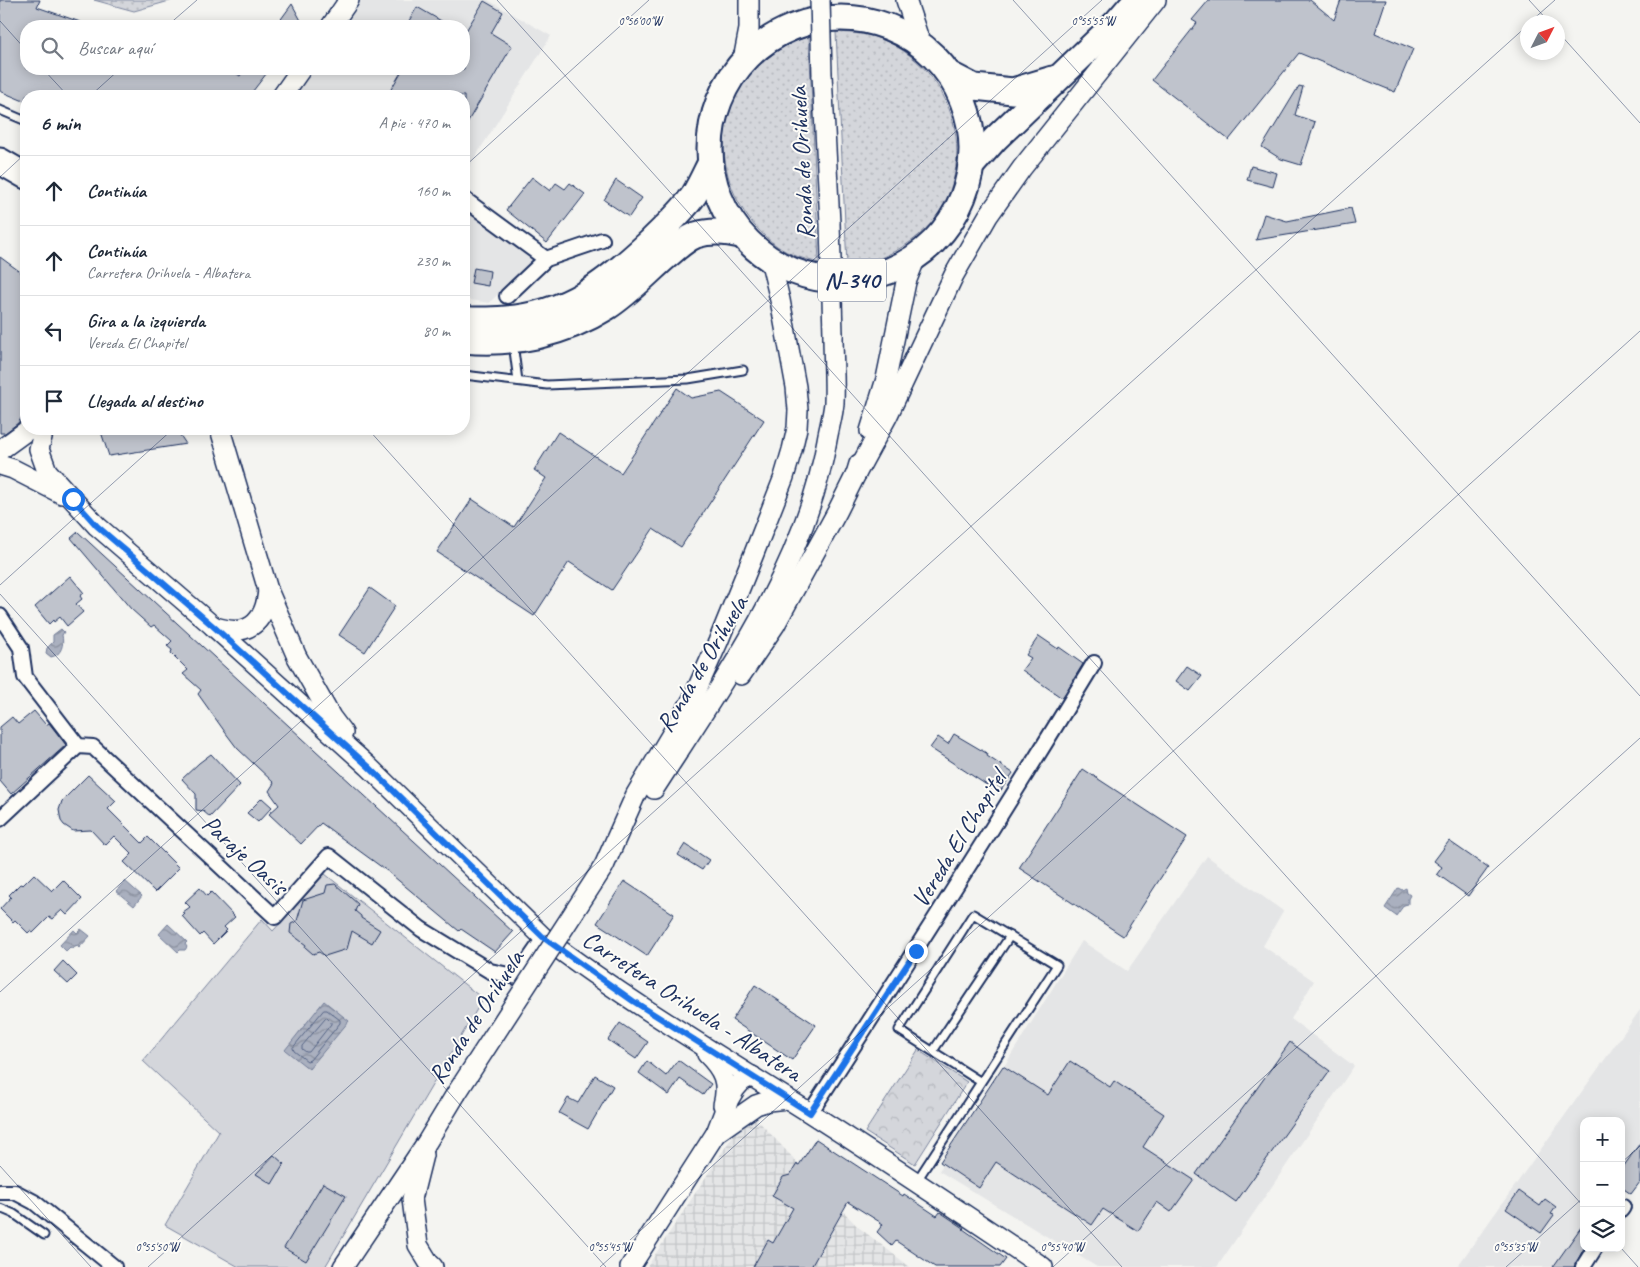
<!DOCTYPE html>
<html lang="es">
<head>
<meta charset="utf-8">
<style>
	body { margin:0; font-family:Caveat,sans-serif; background:#f6f6f7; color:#1f2937 }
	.controls { position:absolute; right:15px; bottom:15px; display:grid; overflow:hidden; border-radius:10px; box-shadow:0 2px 12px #0003 }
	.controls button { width:45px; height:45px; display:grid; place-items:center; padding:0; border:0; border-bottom:1px solid #e0e1e3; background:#fff; color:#1f2937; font:25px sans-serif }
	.compass { position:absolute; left:1520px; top:15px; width:45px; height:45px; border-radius:50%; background:#fff; box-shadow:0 2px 12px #0003; rotate:48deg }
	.stop { position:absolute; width:15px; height:15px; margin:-11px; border:4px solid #1a73e8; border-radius:50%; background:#fff }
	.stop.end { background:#1a73e8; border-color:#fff; box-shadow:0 1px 5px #0008 }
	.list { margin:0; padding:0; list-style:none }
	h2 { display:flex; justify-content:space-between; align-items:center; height:65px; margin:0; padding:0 20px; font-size:21px }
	h2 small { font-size:16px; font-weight:400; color:#747a83 }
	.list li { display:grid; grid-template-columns:32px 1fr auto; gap:15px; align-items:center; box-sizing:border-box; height:70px; padding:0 20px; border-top:1px solid #e0e1e3 }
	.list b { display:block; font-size:19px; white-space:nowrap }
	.list p { margin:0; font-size:16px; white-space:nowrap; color:#747a83 }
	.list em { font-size:16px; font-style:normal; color:#747a83 }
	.icon { flex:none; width:28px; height:28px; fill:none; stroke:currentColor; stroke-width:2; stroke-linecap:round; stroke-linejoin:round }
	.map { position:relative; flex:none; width:1640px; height:1267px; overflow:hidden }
	.search { position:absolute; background:#fff; box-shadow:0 2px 12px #0003; left:20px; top:20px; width:450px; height:55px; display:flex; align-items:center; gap:12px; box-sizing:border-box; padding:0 18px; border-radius:20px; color:#747a83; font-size:19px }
	.panel { position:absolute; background:#fff; box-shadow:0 2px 12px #0003; left:20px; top:90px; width:450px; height:345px; border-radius:20px }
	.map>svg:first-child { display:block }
	.built { fill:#e4e5e6 }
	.industrial { fill:url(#industrial-grid) }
	.grass { fill:url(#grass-dots); stroke:#78829c }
	.forest { fill:url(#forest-crowns); stroke:#78829c }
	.pitch { fill:#d4d6db; stroke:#78829c }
	.water { fill:url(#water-waves); stroke:#717c98 }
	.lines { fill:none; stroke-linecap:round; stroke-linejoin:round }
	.shore { stroke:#546385; stroke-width:1 }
	.building { fill:#bfc3cc; stroke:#1b2f5e }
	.lane-casing { stroke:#1b2f5e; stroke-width:11 }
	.street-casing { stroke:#1b2f5e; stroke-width:18 }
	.secondary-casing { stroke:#1b2f5e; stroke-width:22 }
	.highway-casing { stroke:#1b2f5e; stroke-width:29 }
	.lane { stroke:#fdfcf7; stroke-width:7 }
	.street { stroke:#fdfcf7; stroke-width:14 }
	.secondary { stroke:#fdfcf7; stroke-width:19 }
	.highway { stroke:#fdfcf7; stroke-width:25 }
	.secondary-bridge-casing { stroke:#1b2f5e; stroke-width:22; stroke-linecap:butt }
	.secondary-bridge { stroke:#fdfcf7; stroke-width:19 }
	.route { stroke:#1a73e8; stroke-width:6 }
	.ticks { fill:none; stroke:#1b2f5e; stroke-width:1; stroke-opacity:0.45 }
	.labels { text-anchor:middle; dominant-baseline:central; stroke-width:4; stroke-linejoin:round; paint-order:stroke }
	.shield { fill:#fdfcf7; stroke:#5f6c8c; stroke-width:1 }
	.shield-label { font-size:24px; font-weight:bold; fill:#1b2f5e }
	.street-label { font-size:25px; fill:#1b2f5e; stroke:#fdfcf7 }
	.ticks-label { font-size:12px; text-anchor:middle; fill:#1b2f5e; stroke:#fdfcf7; stroke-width:4; stroke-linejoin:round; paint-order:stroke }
</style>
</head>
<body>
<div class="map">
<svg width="1640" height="1267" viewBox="0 0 1640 1267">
	<defs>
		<pattern id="industrial-grid" width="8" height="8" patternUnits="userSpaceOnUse" patternTransform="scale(1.25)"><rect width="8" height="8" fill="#e4e5e6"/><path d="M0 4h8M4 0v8" fill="none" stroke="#c3c5c8"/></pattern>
		<pattern id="grass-dots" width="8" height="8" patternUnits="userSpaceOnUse" patternTransform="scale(1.25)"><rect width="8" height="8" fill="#d4d6db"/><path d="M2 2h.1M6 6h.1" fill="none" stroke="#b5b8be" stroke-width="1.8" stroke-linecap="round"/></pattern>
		<pattern id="forest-crowns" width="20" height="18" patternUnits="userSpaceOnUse" patternTransform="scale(1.25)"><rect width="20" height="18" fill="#d4d6db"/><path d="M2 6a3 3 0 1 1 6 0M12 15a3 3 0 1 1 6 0" fill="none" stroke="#b5b8be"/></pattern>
		<pattern id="water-waves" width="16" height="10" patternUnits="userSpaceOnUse" patternTransform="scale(1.25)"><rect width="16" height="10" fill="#aab0bf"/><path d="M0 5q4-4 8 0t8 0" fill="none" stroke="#8a909e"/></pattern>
	</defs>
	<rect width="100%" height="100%" fill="#f4f4f1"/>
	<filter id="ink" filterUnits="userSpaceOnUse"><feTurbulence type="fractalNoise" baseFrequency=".02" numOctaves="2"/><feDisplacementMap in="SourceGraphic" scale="10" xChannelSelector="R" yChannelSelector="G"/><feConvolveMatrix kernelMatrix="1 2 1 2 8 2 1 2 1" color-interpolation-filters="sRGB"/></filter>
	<g filter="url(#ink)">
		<g class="built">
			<path d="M360 0H488L551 36 464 175V96H292L311 69H464V26H341Z"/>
			<path d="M464 186 537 256 489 303 464 299Z"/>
			<path d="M1207 856 1283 911 1263 946 1314 981 1291 1019 1354 1066 1217 1267H1097L939 1171 1082 941 1127 971Z"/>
			<path d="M1640 1010V1171L1621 1198V1121H1584V1248H1586L1572 1267H1457Z"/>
		</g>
		<path class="industrial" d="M749 1111 857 1226 910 1267H647Z"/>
		<g class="grass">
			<path d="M94 0H173L134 11Z"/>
			<path d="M836 32C854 33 872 34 888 42 973 83 983 205 897 250 881 259 864 265 847 265Z"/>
			<path d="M809 37 819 263C805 259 789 255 777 246 716 202 703 113 763 62 776 51 792 40 809 37Z"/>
		</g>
		<path class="forest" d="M918 1050 967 1082 915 1164 865 1132Z"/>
		<path class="pitch" d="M325 874 483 999 325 1267H239L165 1225 219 1132 143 1061 262 919 273 931Z"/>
		<g class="water">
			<path d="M61 629 64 632 62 635C64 644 62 655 51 657L46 653 47 648 53 642V635Z"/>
			<path d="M125 881 142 896 134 906 116 891Z"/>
			<path d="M1398 888 1402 890 1406 888 1407 893 1410 895 1408 899V904L1404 905 1396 916 1385 908Z"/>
			<path d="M168 924 187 942 185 944 187 947 185 950H180L178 952 159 934Z"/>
			<path d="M81 929 90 936 79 948 76 945 73 949 70 947 66 951 60 945 74 930 77 933Z"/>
			<path d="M324 1001 349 1021 309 1069 285 1050Z"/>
		</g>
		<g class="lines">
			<g class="shore">
				<path d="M324 1010H327L340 1020V1023L310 1060 307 1061 294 1051 293 1048Z"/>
				<path d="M327 1018 331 1022V1024L309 1052H306L302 1049V1046L325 1019Z"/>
			</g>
		</g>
		<g class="building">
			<path d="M0 0H40L37 7 86 24V26H26V69H230L240 76 245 69H270L249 96H26V102L0 91Z"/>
			<path d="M1209 0H1310L1334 20 1341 0H1386L1375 33 1413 49 1395 92 1299 53 1229 140 1152 80 1197 23 1192 20Z"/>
			<path d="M484 1 503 12 491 33 512 46 464 128V96H387L403 69H464V34Z"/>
			<path d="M292 4 304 26H276Z"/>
			<path d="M417 7 450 26H406Z"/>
			<path d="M1299 86 1303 87 1295 115 1315 122 1301 165 1281 159 1262 147Z"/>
			<path d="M1251 166 1277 173 1273 187 1247 180Z"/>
			<path d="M532 177 550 191 556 183 565 189 570 183 585 194 547 243 506 210Z"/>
			<path d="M616 180 642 198 629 217 604 200Z"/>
			<path d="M1351 208 1355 224 1256 240 1264 214 1287 221Z"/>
			<path d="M0 257 26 276V411L18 423 5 433H0Z"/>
			<path d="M474 268 490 271 488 286 471 283Z"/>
			<path d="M677 388 691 398 721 392 764 420 681 547 653 529 612 590 569 562 534 616 437 552 472 499 514 527 546 478 534 470 558 432 621 473Z"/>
			<path d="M100 429H176L186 444 109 456Z"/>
			<path d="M78 532 513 932 495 952 461 929 459 931 387 871 321 823 301 844 269 814 279 805 269 791 274 783 237 748 225 732 198 694 201 690 183 674 188 670 171 653 172 650 167 646 172 641 154 625 151 627 131 609 71 538Z"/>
			<path d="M70 576 84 593 80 596 82 599 76 604 83 612 67 626 60 617 54 622 53 620 49 624 35 607Z"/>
			<path d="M370 588 395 606 365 652 339 635Z"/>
			<path d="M1039 636 1058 649 1059 647 1083 664 1062 698 1022 670 1031 658 1026 655Z"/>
			<path d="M1187 666 1202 676 1190 691 1176 681Z"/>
			<path d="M34 711 46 725 49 723 66 745 11 794 0 781V727L12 717 18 724Z"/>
			<path d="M954 734 988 754 987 756 1013 773 999 793 930 748 938 737 948 744Z"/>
			<path d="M211 754 240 785 210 817 203 811 196 810V794L182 779 199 763Z"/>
			<path d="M1083 769 1187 837 1123 936 1019 868Z"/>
			<path d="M88 775 116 801 108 809 142 843 148 837 179 868 155 892 124 862 132 854 114 836 105 845 91 830 73 831 64 825 61 821 59 810 62 801Z"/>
			<path d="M262 798 272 807 258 822 247 813Z"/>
			<path d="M1449 841 1488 868 1468 896 1437 874 1442 867 1434 861Z"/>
			<path d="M685 844 709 860 702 870 678 855Z"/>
			<path d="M34 874 52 891 63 880 82 899 67 915 62 910 52 919 49 917 33 933 30 931 28 933 15 920 13 922 0 909 11 897 9 895 20 884 23 885Z"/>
			<path d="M624 881 674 914 647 956 597 923Z"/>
			<path d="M335 884 358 904 355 911 361 916V918L380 930 372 943 352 931 347 949 325 956 319 952 313 954 305 947 306 945 290 933 291 924 297 921 303 900 325 893 327 885Z"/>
			<path d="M200 888 207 896 211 892 235 917 224 927 227 930 213 944 203 933 200 936 182 916 185 913 183 912 190 907 185 902Z"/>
			<path d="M63 961 77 975 68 984 54 971Z"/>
			<path d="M755 985 816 1025 792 1060 732 1020Z"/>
			<path d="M620 1023 648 1042 636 1059 608 1040Z"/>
			<path d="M1290 1042 1330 1071 1236 1202 1196 1174Z"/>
			<path d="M678 1060 711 1084 703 1095 680 1079 669 1095 639 1073 647 1061 666 1076Z"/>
			<path d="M1070 1061 1110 1087 1114 1081 1164 1114 1143 1147 1194 1180 1171 1212 1157 1202 1138 1231 1103 1209 1092 1225 996 1162 979 1188 940 1162 1003 1066 1048 1095Z"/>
			<path d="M595 1075 613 1086 588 1129 559 1113 568 1098 578 1103Z"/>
			<path d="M816 1139 903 1196 904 1194 937 1216 940 1212 964 1228 963 1229 1006 1259 1000 1267H935L896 1241 892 1246 877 1232 883 1224 848 1202 811 1267H753L768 1240 773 1243 793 1208 772 1196 783 1177 790 1175 797 1164 799 1165Z"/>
			<path d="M1640 1143V1182L1631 1194 1621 1187V1170Z"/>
			<path d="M274 1155 284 1164 272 1184 256 1174Z"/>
			<path d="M323 1183 346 1196 306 1261 284 1248Z"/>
			<path d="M1519 1191 1540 1206 1545 1199 1556 1207 1551 1214 1554 1215 1541 1233 1506 1209Z"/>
			<path d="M1584 1223V1248L1574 1267H1553Z"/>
		</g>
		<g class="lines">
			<defs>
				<g id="lane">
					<path d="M0 110 26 121"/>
					<path d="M513 343 518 381"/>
					<path d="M464 375 547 385 688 379 743 370"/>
					<path d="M933 1051 1010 936"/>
					<path d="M916 1182 1057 965 973 914 899 1030 981 1082"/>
					<path d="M0 1208 14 1214 44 1235"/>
				</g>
				<g id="street">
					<path d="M464 199 546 259"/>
					<path d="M507 296 546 259 602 240"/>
					<path d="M0 616 21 648 25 677 78 746 93 747 275 917 329 856 421 929 490 971 517 977 544 938"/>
					<path d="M0 819 78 746"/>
					<path d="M810 1113C907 964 1002 815 1094 663"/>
					<path d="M0 1192H15L34 1202 114 1267"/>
					<path d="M1621 1210 1623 1207"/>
					<path d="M1583 1267 1595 1248"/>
				</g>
				<g id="secondary">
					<path d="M906 0 921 45"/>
					<path d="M331 26 349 0"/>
					<path d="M743 60 749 29V0"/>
					<path d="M822 75 830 223"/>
					<path d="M282 96 301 69"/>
					<path d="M44 429 39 449 47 471 97 526 213 626 368 766 544 938C629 1002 720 1056 810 1113 888 1163 966 1215 1043 1267"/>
					<path d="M220 429 268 590 297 657 331 717 343 733"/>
					<path d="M870 431 886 379 906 282 916 257"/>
					<path d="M0 450 29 429"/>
					<path d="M0 465 13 469 62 494"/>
					<path d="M856 474 887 417 954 275 988 216 1022 168 1156 0"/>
					<path d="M213 626C246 638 265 625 268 590"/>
					<path d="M741 675 775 625 837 512 856 474 859 464"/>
					<path d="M654 789C723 682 805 568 827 440 829 428 833 415 834 403 835 380 833 357 833 335"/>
					<path d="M604 866 636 794 693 698 718 642 753 556 784 477 792 450 797 428 798 410 796 387 780 300 770 259"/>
					<path d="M707 1054C723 1070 729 1082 723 1105"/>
					<path d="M716 1133 756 1105 768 1101 787 1099"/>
					<path d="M423 1155 412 1199 418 1245 429 1263 433 1267"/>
					<path d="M343 1267 427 1142 456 1094"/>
					<path d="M630 1267 716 1133 729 1099 735 1089 742 1081 752 1076"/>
				</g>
				<g id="highway">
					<circle cx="841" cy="149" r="131"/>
					<path d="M949 74 974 87 1013 91 1053 79"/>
					<path d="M0 161 26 176"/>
					<path d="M971 166 995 139 1116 23 1136 0"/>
					<path d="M464 319C478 321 492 320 506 319 568 314 606 283 650 242 665 227 682 212 694 195 700 185 705 174 710 164"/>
					<path d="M464 340C514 345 564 334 607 307 629 293 648 272 668 255 676 248 686 239 696 235 712 230 726 232 741 235"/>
				</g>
			</defs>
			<use href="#lane" class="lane-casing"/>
			<use href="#street" class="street-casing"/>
			<use href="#secondary" class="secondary-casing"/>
			<use href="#highway" class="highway-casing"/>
			<use href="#lane" class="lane"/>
			<use href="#street" class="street"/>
			<use href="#secondary" class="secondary"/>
			<use href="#highway" class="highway"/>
			<defs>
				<g id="secondary-bridge">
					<path d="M820 0 822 75"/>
					<path d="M830 223 833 335"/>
					<path d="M456 1094 604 866"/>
				</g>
			</defs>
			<use href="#secondary-bridge" class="secondary-bridge-casing"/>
			<use href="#secondary-bridge" class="secondary-bridge"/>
		</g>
	</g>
	<g class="lines" filter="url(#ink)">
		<path class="route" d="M73 499 97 526 213 626 368 766 544 938 633 1001 810 1113 916 951"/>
	</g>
	<path class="ticks" d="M497 0 1584 1207M1013 0 1640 696M1529 0 1549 22M0 21 26 50M1530 22 1555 0M167 26 197 0M1558 32 1640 123M43 69 68 96M90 96 120 69M464 167 649 0M0 177 26 153M368 429 1122 1267M0 585 173 429M0 594 606 1267M0 992 1102 0M1621 1163 1640 1146M0 1166 91 1267M1621 1248 1638 1267M148 1267 1528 25M600 1267 1640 331M1053 1267 1640 738M1506 1267 1584 1197"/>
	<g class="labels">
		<rect class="shield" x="818" y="258.5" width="68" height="43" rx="4"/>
		<g class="shield-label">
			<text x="852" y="280">N-340</text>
		</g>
		<g class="street-label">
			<text transform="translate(802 163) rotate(-93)">Ronda de Orihuela</text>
			<text transform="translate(702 664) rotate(-59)">Ronda de Orihuela</text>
			<text transform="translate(959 839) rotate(-58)">Vereda El Chapitel</text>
			<text transform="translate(245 855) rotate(42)">Paraje Oasis</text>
			<text transform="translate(692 1006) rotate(33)">Carretera Orihuela - Albatera</text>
			<text transform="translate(476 1017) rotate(-57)">Ronda de Orihuela</text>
		</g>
	</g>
	<g class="ticks-label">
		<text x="640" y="25">0°56'00"W</text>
		<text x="1093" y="25">0°55'55"W</text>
		<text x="157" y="1251">0°55'50"W</text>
		<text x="610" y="1251">0°55'45"W</text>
		<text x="1062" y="1251">0°55'40"W</text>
		<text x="1515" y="1251">0°55'35"W</text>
	</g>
</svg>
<div class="controls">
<button>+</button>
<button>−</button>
<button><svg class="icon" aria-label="layers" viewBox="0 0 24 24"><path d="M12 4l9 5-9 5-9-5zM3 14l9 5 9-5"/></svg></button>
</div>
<svg class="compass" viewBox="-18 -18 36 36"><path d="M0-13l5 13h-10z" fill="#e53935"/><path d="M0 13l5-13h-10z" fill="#747a83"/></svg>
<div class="stop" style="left:73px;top:499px"></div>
<div class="stop end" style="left:916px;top:951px"></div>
<div class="search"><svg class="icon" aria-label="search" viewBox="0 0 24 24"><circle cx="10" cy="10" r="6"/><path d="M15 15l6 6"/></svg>Buscar aquí</div>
<section class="panel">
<h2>6 min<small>A pie · 470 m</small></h2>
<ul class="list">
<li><svg class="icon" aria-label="ahead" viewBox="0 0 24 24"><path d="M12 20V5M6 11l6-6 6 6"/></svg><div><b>Continúa</b></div><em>160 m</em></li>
<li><svg class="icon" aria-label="ahead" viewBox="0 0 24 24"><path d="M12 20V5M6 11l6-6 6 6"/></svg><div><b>Continúa</b><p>Carretera Orihuela - Albatera</p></div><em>230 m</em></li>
<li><svg class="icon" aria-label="left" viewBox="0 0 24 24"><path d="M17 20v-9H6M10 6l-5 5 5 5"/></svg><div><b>Gira a la izquierda</b><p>Vereda El Chapitel</p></div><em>80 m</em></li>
<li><svg class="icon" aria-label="arrive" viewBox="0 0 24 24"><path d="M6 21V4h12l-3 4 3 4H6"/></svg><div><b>Llegada al destino</b></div></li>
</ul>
</section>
</div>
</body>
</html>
